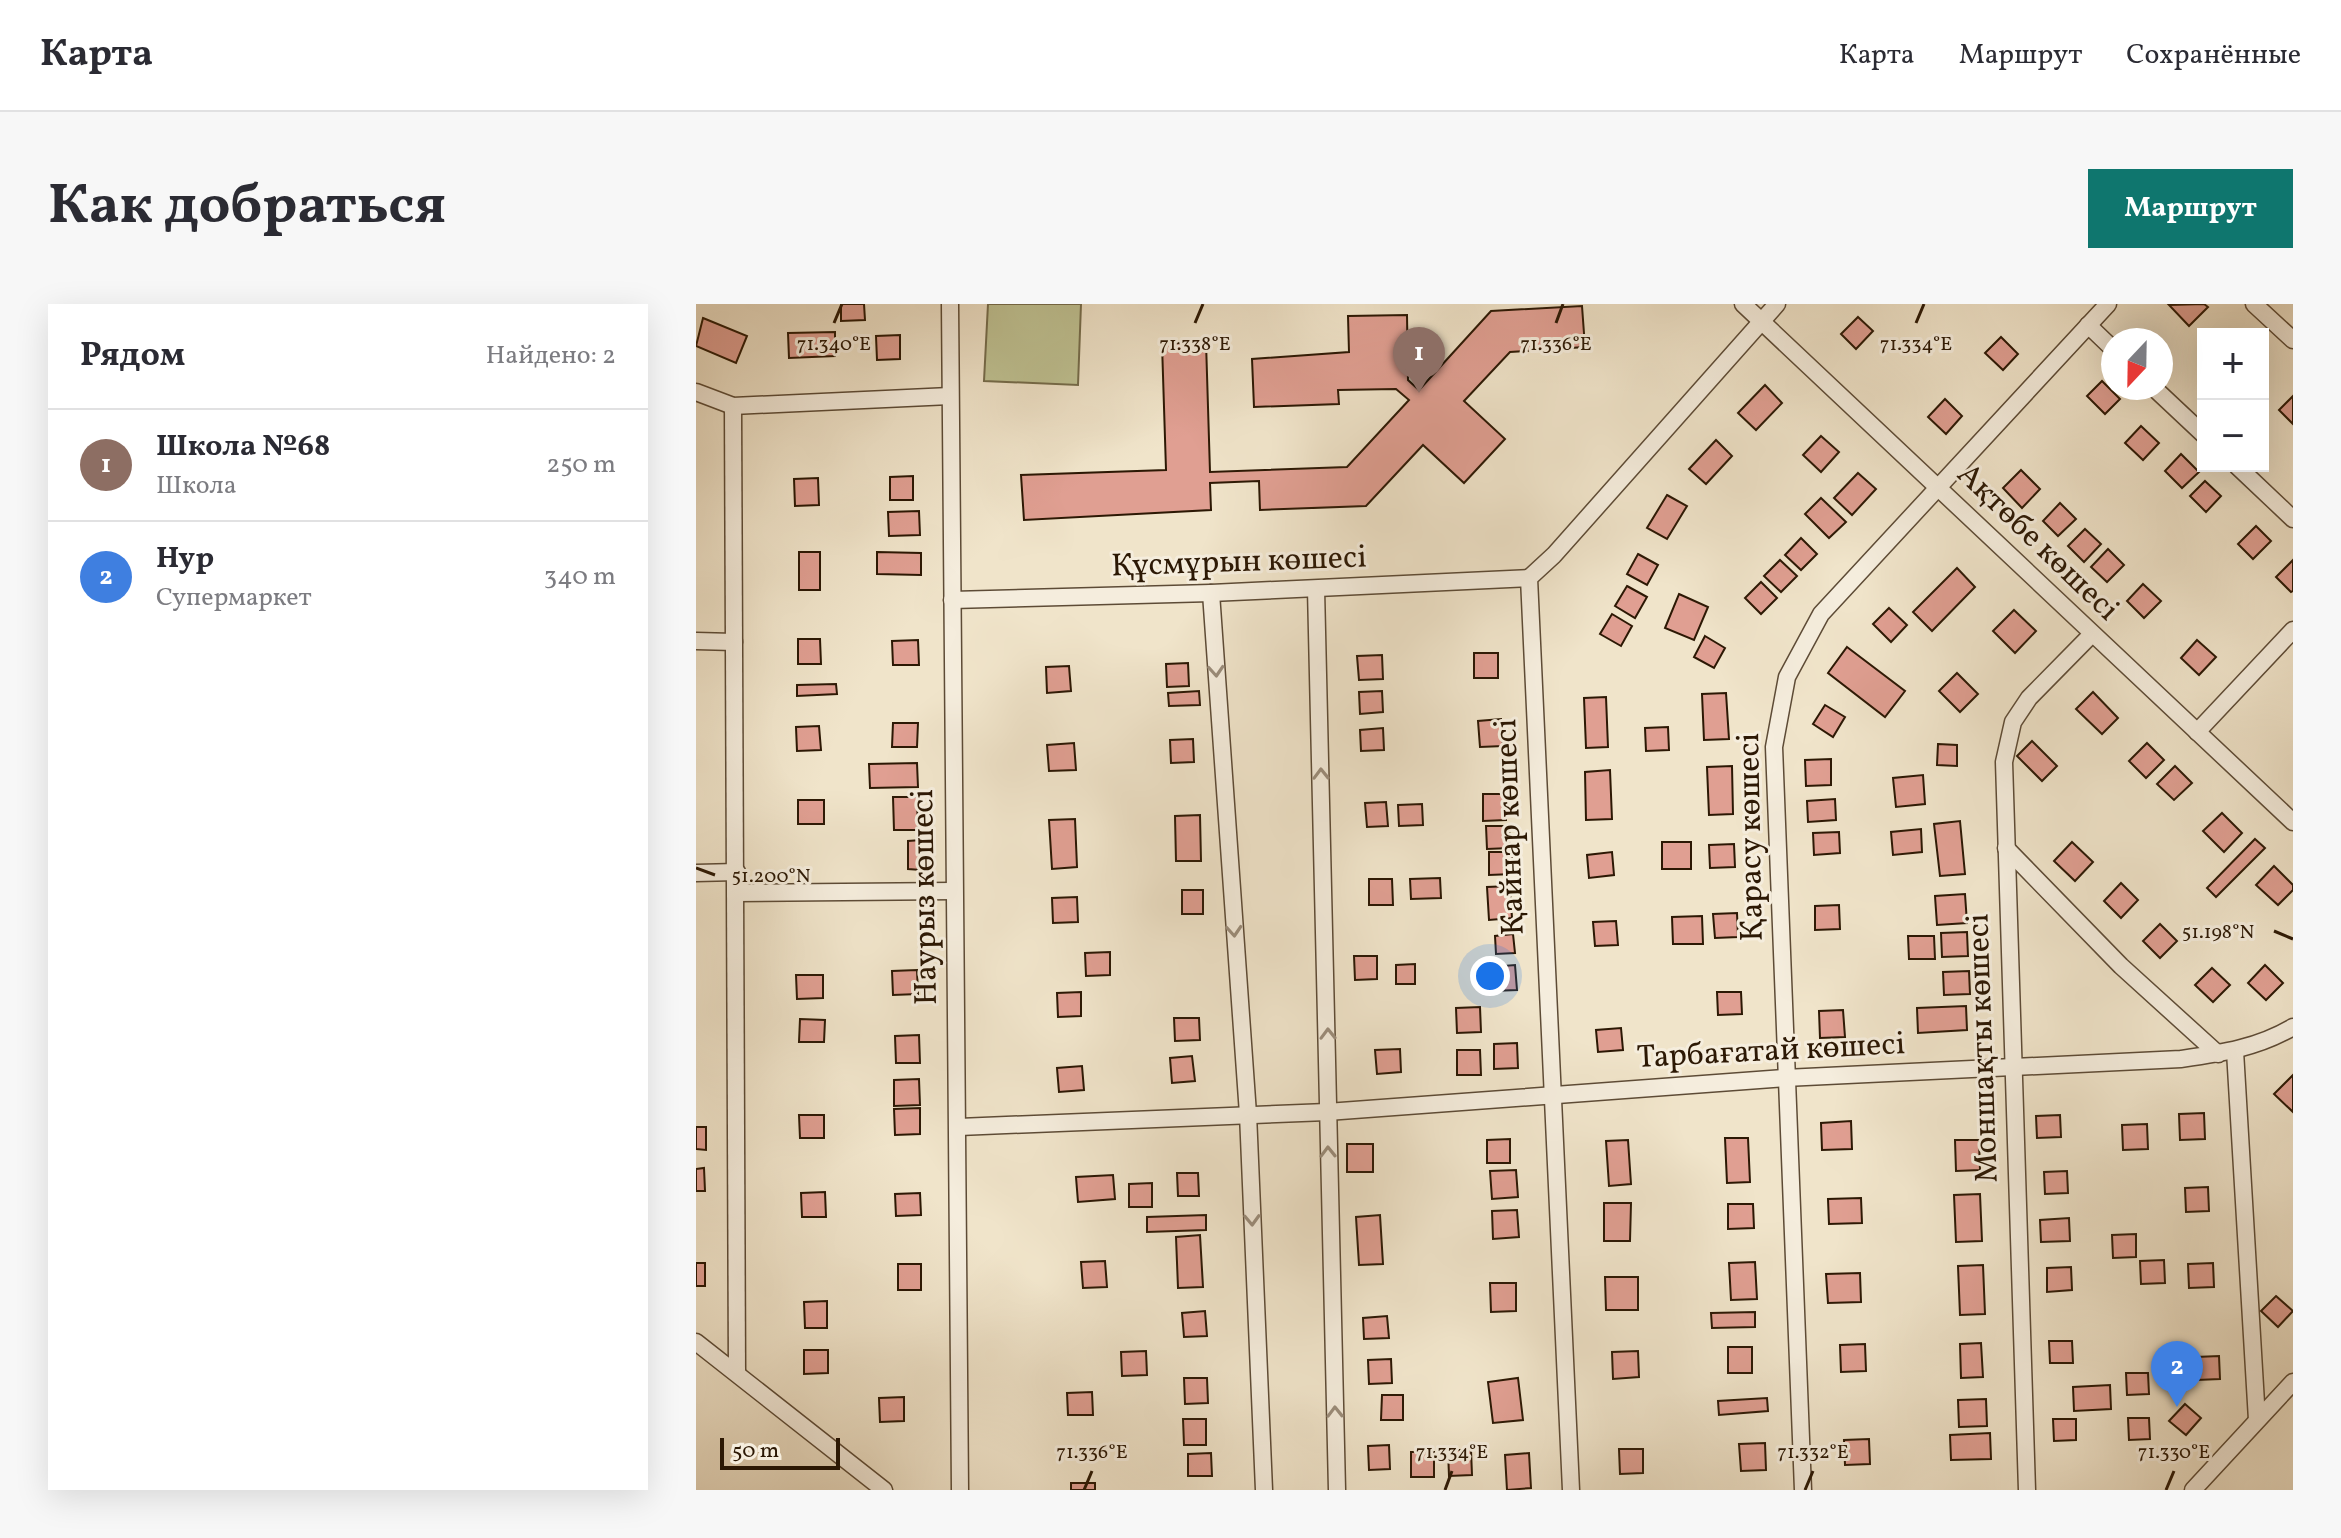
<!DOCTYPE html>
<html lang="ru">
<head>
<meta charset="utf-8">
<style>
	body { margin:0; font-family:Vollkorn,serif; background:#f7f7f7; color:#2b2b33 }
	.controls { position:absolute; right:24px; top:24px; display:grid; overflow:hidden; border-radius:0px; box-shadow:0 8px 32px #0002 }
	.controls button { width:72px; height:72px; display:grid; place-items:center; padding:0; border:0; border-bottom:2px solid #e1e1e2; background:#fff; color:#2b2b33; font:40px sans-serif }
	.compass { position:absolute; left:1405px; top:24px; width:72px; height:72px; border-radius:50%; background:#fff; box-shadow:0 8px 32px #0002; rotate:202deg }
	.scale { position:absolute; left:24px; bottom:20px; width:120px; box-sizing:border-box; padding-left:8px; border:4px solid #2c1804; border-top:0; font-size:22px; line-height:28px; white-space:nowrap; color:#2c1804; -webkit-text-stroke:6px #f5eddd; paint-order:stroke }
	.you { position:absolute; left:794px; top:672px; width:28px; height:28px; margin:-20px; border:6px solid #fff; border-radius:50%; background:#1a73e8; box-shadow:0 0 0 12px #1a73e833 }
	.badge { display:grid; place-items:center; width:52px; height:52px; border-radius:50%; background:#0f766e; color:#fff; font-size:26px; font-weight:700 }
	.pin { position:absolute; translate:-50% -66px; filter:drop-shadow(0 2px 4px #0008) }
	.pin::after { content:''; position:absolute; top:42px; width:28px; height:24px; background:inherit; clip-path:polygon(0 0,100% 0,50% 100%) }
	.list { margin:0; padding:0; list-style:none }
	h2 { display:flex; justify-content:space-between; align-items:center; height:104px; margin:0; padding:0 32px; font-size:34px }
	h2 small { font-size:26px; font-weight:400; color:#7c7c81 }
	.list li { display:grid; grid-template-columns:52px 1fr auto; gap:24px; align-items:center; box-sizing:border-box; height:112px; padding:0 32px; border-top:2px solid #e1e1e2 }
	.list b { display:block; font-size:30px; white-space:nowrap }
	.list p { margin:0; font-size:26px; white-space:nowrap; color:#7c7c81 }
	.list em { font-size:26px; font-style:normal; color:#7c7c81 }
	.map { position:relative; flex:none; width:1597px; height:1186px; overflow:hidden; border-radius:0px }
	header { display:flex; align-items:center; gap:48px; box-sizing:border-box; height:112px; padding:0 40px; background:#fff; border-bottom:2px solid #e1e1e2 }
	header strong { font-size:38px }
	nav { display:flex; gap:44px; margin-inline-start:auto; font-size:28px }
	.intro { display:flex; align-items:center; justify-content:space-between; box-sizing:border-box; height:192px; padding:0 48px }
	h1 { margin:0; font-size:56px }
	.button { padding:20px 36px; border-radius:0px; background:#0f766e; color:#fff; font-size:28px; font-weight:700 }
	main { display:flex; gap:48px; padding:0 48px }
	aside { flex:1; background:#fff; border-radius:0px; box-shadow:0 8px 32px #0002 }
	.map>svg:first-child { display:block }
	.green { fill:#bfc293; stroke:#766d4c; stroke-width:2 }
	.building { fill:#e09f92; stroke:#2c1804; stroke-width:2 }
	.lines { fill:none; stroke-linecap:round; stroke-linejoin:round }
	.minor-casing { stroke:#5d4b36; stroke-width:19 }
	.minor { stroke:#f5eddd; stroke-width:16 }
	.oneway { stroke:#9b8d7b }
	.ticks { fill:none; stroke:#2c1804; stroke-width:3 }
	.labels { text-anchor:middle; dominant-baseline:central; stroke-width:6; stroke-linejoin:round; paint-order:stroke }
	.street-label { font-size:32px; fill:#2c1804; stroke:#f5eddd }
	.ticks-label { font-size:20px; text-anchor:middle; fill:#2c1804; stroke:#f5eddd; stroke-width:6; stroke-linejoin:round; paint-order:stroke }
</style>
</head>
<body>
<header>
<strong>Карта</strong>
<nav><a>Карта</a><a>Маршрут</a><a>Сохранённые</a></nav>
</header>
<div class="intro"><h1>Как добраться</h1><a class="button">Маршрут</a></div>
<main>
<aside>
<h2>Рядом<small>Найдено: 2</small></h2>
<ul class="list">
<li><span class="badge" style="background:#8d6e63">1</span><div><b>Школа №68</b><p>Школа</p></div><em>250 m</em></li>
<li><span class="badge" style="background:#3f7fe0">2</span><div><b>Нур</b><p>Супермаркет</p></div><em>340 m</em></li>
</ul>
</aside>
<div class="map">
<svg width="1597" height="1186" viewBox="0 0 1597 1186">
	<rect width="100%" height="100%" fill="#f0e4ca"/>
	<filter id="stains"><feTurbulence type="fractalNoise" baseFrequency=".0025" numOctaves="4"/><feColorMatrix values="0 0 0 0 .2 0 0 0 0 .09 0 0 0 0 .02 0 0 0 .5 -.17"/></filter>
	<radialGradient id="worn" r=".72"><stop offset=".6" stop-color="#630" stop-opacity="0"/><stop offset="1" stop-color="#630" stop-opacity=".3"/></radialGradient>
	<path class="green" d="M292 0H385L382 81 288 77Z"/>
	<g class="building">
		<path d="M145 0H168L169 16 145 17Z"/>
		<path d="M1508 0 1512 3 1493 22 1473 1Z"/>
		<path d="M886 2 889 43 814 48 768 97 809 135 768 179 727 141 670 202 564 206 563 177 514 179 515 206 328 216 325 171 470 166 466 40 510 38 514 168 651 163 713 96 700 85 642 86 643 100 558 103 556 55 653 48 652 12 711 11 712 76 723 86 795 7Z"/>
		<path d="M1162 13 1177 27 1160 45 1145 30Z"/>
		<path d="M7 14 51 32 40 59 0 42Z"/>
		<path d="M139 28V52L93 54 92 29Z"/>
		<path d="M204 31V55L181 56 180 32Z"/>
		<path d="M1305 33 1322 50 1307 66 1289 49Z"/>
		<path d="M1406 77 1424 95 1409 110 1391 92Z"/>
		<path d="M1069 81 1086 99 1060 126 1042 109Z"/>
		<path d="M1597 92V120L1583 106Z"/>
		<path d="M1249 95 1266 112 1250 130 1232 113Z"/>
		<path d="M1445 122 1463 139 1447 156 1429 139Z"/>
		<path d="M1125 132 1143 148 1125 168 1107 151Z"/>
		<path d="M1020 136 1036 152 1010 180 993 165Z"/>
		<path d="M1485 150 1503 168 1486 184 1469 167Z"/>
		<path d="M1325 166 1344 185 1326 204 1307 184Z"/>
		<path d="M1162 169 1180 185 1156 211 1138 194Z"/>
		<path d="M217 172V196H194V173Z"/>
		<path d="M122 174 123 201 99 202 98 175Z"/>
		<path d="M1509 177 1525 192 1510 208 1494 192Z"/>
		<path d="M971 191 991 202 971 235 951 224Z"/>
		<path d="M1125 194 1150 218 1133 234 1109 210Z"/>
		<path d="M1364 199 1380 215 1362 232 1347 217Z"/>
		<path d="M223 207 224 231 193 232 192 208Z"/>
		<path d="M1560 222 1575 237 1557 255 1542 240Z"/>
		<path d="M1389 225 1405 240 1388 258 1372 242Z"/>
		<path d="M1105 234 1121 250 1105 266 1089 251Z"/>
		<path d="M1412 245 1428 261 1411 278 1395 263Z"/>
		<rect x="103" y="248" width="21" height="38"/>
		<path d="M181 248 225 249V271L181 270Z"/>
		<path d="M942 250 962 261 951 281 931 270Z"/>
		<path d="M1084 256 1101 272 1085 288 1068 272Z"/>
		<path d="M1597 256V287L1595 288 1580 273Z"/>
		<path d="M1261 264 1279 283 1236 327 1217 308Z"/>
		<path d="M1065 278 1081 294 1065 310 1049 294Z"/>
		<path d="M1447 280 1465 297 1448 314 1431 297Z"/>
		<path d="M931 282 951 293 939 314 919 302Z"/>
		<path d="M983 290 1012 303 998 336 969 324Z"/>
		<path d="M1193 304 1211 321 1195 338 1177 320Z"/>
		<path d="M1318 306 1340 327 1319 349 1297 327Z"/>
		<path d="M916 310 936 322 925 342 904 330Z"/>
		<path d="M1009 332 1029 344 1018 364 998 353Z"/>
		<path d="M102 335H124L125 360H102Z"/>
		<path d="M222 336 223 361H197L196 337Z"/>
		<path d="M1501 336 1520 353 1503 371 1485 354Z"/>
		<path d="M1151 343 1209 387 1189 413 1132 369Z"/>
		<rect x="778" y="349" width="24" height="25"/>
		<path d="M686 351 687 375 663 376 661 352Z"/>
		<path d="M492 359 493 382 471 383 470 360Z"/>
		<path d="M373 362 375 387 351 389 350 363Z"/>
		<path d="M1261 369 1282 390 1264 408 1243 387Z"/>
		<path d="M140 380 141 390 101 392V381Z"/>
		<path d="M503 387 504 401 473 402 472 389Z"/>
		<path d="M686 387 687 408 664 410 663 388Z"/>
		<path d="M1397 388 1422 414 1406 430 1380 405Z"/>
		<path d="M1030 389 1033 435 1008 436 1006 390Z"/>
		<path d="M910 393 912 443 890 444 888 394Z"/>
		<path d="M1129 401 1149 413 1137 433 1117 420Z"/>
		<path d="M805 415 807 442 784 443 782 417Z"/>
		<path d="M197 419H222L221 443H196Z"/>
		<path d="M123 422 125 446 101 447 100 423Z"/>
		<path d="M972 423 973 446 950 447 949 424Z"/>
		<path d="M687 424 688 446 665 447 664 426Z"/>
		<path d="M497 435 498 458 475 459 474 436Z"/>
		<path d="M1336 437 1361 462 1346 477 1321 452Z"/>
		<path d="M378 439 380 466 353 467 351 441Z"/>
		<path d="M1451 439 1468 456 1450 474 1433 457Z"/>
		<path d="M1242 440 1261 441V462L1241 461Z"/>
		<path d="M1135 455V481L1110 482 1109 456Z"/>
		<path d="M221 459 222 483 174 484 173 460Z"/>
		<path d="M1036 462 1037 510 1013 511 1011 463Z"/>
		<path d="M1479 462 1496 479 1478 496 1461 480Z"/>
		<path d="M914 466 916 515 890 516 889 468Z"/>
		<path d="M1227 471 1229 500 1200 503 1197 474Z"/>
		<path d="M787 490H810V516L787 517Z"/>
		<path d="M197 493H221L222 526H198Z"/>
		<path d="M1139 495 1140 516 1112 518 1111 497Z"/>
		<rect x="102" y="496" width="26" height="24"/>
		<path d="M690 498 692 522 671 523 669 499Z"/>
		<path d="M726 500 727 521 703 522 702 501Z"/>
		<path d="M1526 509 1546 529 1528 548 1507 527Z"/>
		<path d="M504 511 505 557H480L479 512Z"/>
		<path d="M379 515 381 563 356 565 353 516Z"/>
		<path d="M1264 517 1269 570 1244 572 1238 520Z"/>
		<path d="M790 522H813L814 544 791 545Z"/>
		<path d="M1225 525 1226 548 1197 551 1195 528Z"/>
		<path d="M1143 528 1144 549 1118 551 1117 529Z"/>
		<path d="M1559 535 1569 544 1520 593 1511 584Z"/>
		<path d="M225 536V566L212 565V537Z"/>
		<rect x="966" y="538" width="29" height="27"/>
		<path d="M1376 538 1397 558 1379 577 1358 557Z"/>
		<path d="M1038 540 1039 563 1014 564 1013 541Z"/>
		<path d="M793 548H816L817 570 793 571Z"/>
		<path d="M916 548 918 571 893 574 891 551Z"/>
		<path d="M1578 562 1597 581V586L1582 601 1560 581Z"/>
		<path d="M744 574 745 594 715 595 714 575Z"/>
		<path d="M673 575H696L697 601H673Z"/>
		<path d="M1425 579 1442 596 1425 614 1408 597Z"/>
		<path d="M814 582 816 614 793 616 791 583Z"/>
		<rect x="486" y="586" width="21" height="24"/>
		<path d="M1269 590 1271 619 1241 621 1239 592Z"/>
		<path d="M381 593 382 618 357 619 356 594Z"/>
		<path d="M1143 601 1144 625 1119 626V602Z"/>
		<path d="M1041 609 1042 633 1019 634 1017 610Z"/>
		<path d="M1006 612 1007 640H977L976 613Z"/>
		<path d="M920 617 922 641 899 642 897 618Z"/>
		<path d="M1464 620 1481 637 1464 654 1447 637Z"/>
		<path d="M1271 628 1272 652 1246 653 1245 629Z"/>
		<path d="M817 630 819 649 800 650 799 632Z"/>
		<path d="M1212 632H1238L1239 655H1213Z"/>
		<path d="M414 648V671L390 672 389 649Z"/>
		<path d="M658 652H681V675L659 676Z"/>
		<path d="M719 660V680H700V661Z"/>
		<path d="M819 661 821 686 796 687 795 663Z"/>
		<path d="M1569 661 1587 679 1570 696 1552 679Z"/>
		<path d="M1516 664 1534 681 1517 698 1499 681Z"/>
		<path d="M221 666 222 690 197 691 196 667Z"/>
		<path d="M1273 667 1274 690 1248 691 1247 668Z"/>
		<path d="M100 671H127V694L101 695Z"/>
		<path d="M385 688V712L362 713 361 689Z"/>
		<path d="M1021 688H1045L1046 710 1022 711Z"/>
		<path d="M1270 702 1271 726 1222 729 1221 704Z"/>
		<path d="M784 703 785 728 761 729 760 704Z"/>
		<path d="M1147 706 1149 733 1124 734 1123 707Z"/>
		<path d="M478 714H503L504 736 479 737Z"/>
		<path d="M104 715 129 716 128 738H103Z"/>
		<path d="M925 724 927 746 902 748 900 726Z"/>
		<path d="M223 731 224 759H200L199 732Z"/>
		<path d="M821 739 822 764 798 765V740Z"/>
		<path d="M704 745 705 768 681 770 679 746Z"/>
		<path d="M761 746H784L785 771H761Z"/>
		<path d="M496 752 499 777 476 779 474 754Z"/>
		<path d="M386 762 388 786 363 788 361 764Z"/>
		<path d="M1597 771V808L1578 790Z"/>
		<path d="M223 775 224 801 198 802V776Z"/>
		<path d="M224 804V830L199 831 198 805Z"/>
		<path d="M1508 809 1509 835 1484 836 1483 810Z"/>
		<path d="M103 811H128V834H104Z"/>
		<path d="M1364 811 1365 833 1341 834 1340 812Z"/>
		<path d="M1155 817 1156 845 1126 846 1125 819Z"/>
		<path d="M1451 820 1452 845 1427 846 1426 821Z"/>
		<path d="M0 823H10V846L0 845Z"/>
		<path d="M1029 834H1052L1054 878 1031 879Z"/>
		<path d="M814 835V859H791V836Z"/>
		<path d="M932 836 935 880 913 882 910 837Z"/>
		<path d="M1259 836H1283L1284 866 1260 867Z"/>
		<rect x="651" y="840" width="26" height="28"/>
		<path d="M8 864 9 887H0V865Z"/>
		<path d="M820 866 822 893 796 895 794 867Z"/>
		<path d="M1371 867 1372 889 1349 890 1348 868Z"/>
		<path d="M481 869H502L503 892H482Z"/>
		<path d="M417 871 419 895 382 898 380 873Z"/>
		<path d="M456 879V903H433V880Z"/>
		<path d="M1512 883 1513 907 1490 908 1489 884Z"/>
		<path d="M129 888 130 913H106L105 889Z"/>
		<path d="M224 889 225 911 200 912 199 890Z"/>
		<path d="M1284 890 1286 937 1260 938 1258 891Z"/>
		<path d="M1165 894 1166 919 1133 920 1132 895Z"/>
		<path d="M908 899H935L934 937H908Z"/>
		<path d="M1032 900H1057L1058 924 1032 925Z"/>
		<path d="M821 906 823 933 797 935 796 907Z"/>
		<path d="M510 911V926L451 928V913Z"/>
		<path d="M684 911 687 960 663 961 660 913Z"/>
		<path d="M1373 914 1374 937 1345 938 1344 916Z"/>
		<path d="M1440 930V953L1417 954 1416 931Z"/>
		<path d="M504 931 507 983 482 984 480 933Z"/>
		<path d="M1468 956 1469 979 1445 980 1444 957Z"/>
		<path d="M409 957 411 983 387 984 385 958Z"/>
		<path d="M1059 958 1061 995 1035 996 1033 959Z"/>
		<rect x="0" y="959" width="9" height="23"/>
		<path d="M1517 959 1518 983 1493 984 1492 960Z"/>
		<rect x="202" y="960" width="23" height="26"/>
		<path d="M1287 961 1289 1010 1264 1011 1262 962Z"/>
		<path d="M1375 963 1376 986 1351 988V964Z"/>
		<path d="M1164 969 1165 998 1132 999 1130 970Z"/>
		<path d="M909 973H942V1006H910Z"/>
		<path d="M794 979H820V1007L795 1008Z"/>
		<path d="M1580 992 1597 1007 1582 1023 1565 1007Z"/>
		<path d="M131 997V1024H109L108 998Z"/>
		<path d="M509 1007 511 1032 488 1033 486 1009Z"/>
		<path d="M1059 1008V1023L1016 1024 1015 1009Z"/>
		<path d="M691 1012 693 1034 668 1035 667 1014Z"/>
		<path d="M1353 1037H1376L1377 1059H1354Z"/>
		<path d="M1285 1039 1287 1073 1265 1074 1264 1040Z"/>
		<path d="M1169 1040 1170 1067 1145 1068 1144 1041Z"/>
		<rect x="1032" y="1043" width="24" height="26"/>
		<path d="M108 1046H132V1069L108 1070Z"/>
		<path d="M450 1047 451 1071 426 1072 425 1048Z"/>
		<path d="M942 1047 943 1073 917 1075 916 1048Z"/>
		<path d="M1523 1052 1524 1075 1501 1076 1500 1053Z"/>
		<path d="M695 1055 696 1079 673 1080 672 1056Z"/>
		<path d="M1430 1069H1452L1453 1090 1431 1091Z"/>
		<path d="M488 1074H511L512 1099 489 1100Z"/>
		<path d="M822 1074 827 1116 797 1119 792 1078Z"/>
		<path d="M1414 1081 1415 1105 1378 1107 1377 1083Z"/>
		<path d="M396 1088 397 1111H372L371 1089Z"/>
		<path d="M686 1091H707V1116H685Z"/>
		<path d="M208 1093V1117L184 1118 183 1094Z"/>
		<path d="M1071 1094 1072 1107 1023 1111 1022 1097Z"/>
		<path d="M1290 1095 1291 1122 1263 1123 1262 1096Z"/>
		<path d="M1489 1100 1505 1114 1490 1131 1473 1117Z"/>
		<path d="M1432 1114H1453L1454 1135 1433 1136Z"/>
		<path d="M487 1115H510V1141H488Z"/>
		<path d="M1357 1115H1380V1136L1358 1137Z"/>
		<path d="M1294 1129 1295 1155 1255 1156 1254 1131Z"/>
		<path d="M1173 1135 1174 1160 1149 1161 1148 1136Z"/>
		<path d="M1069 1139 1070 1166 1045 1167 1043 1140Z"/>
		<path d="M693 1141 694 1165 673 1166 672 1142Z"/>
		<path d="M923 1145H947V1169L924 1170Z"/>
		<path d="M752 1146H775L776 1171 753 1172Z"/>
		<rect x="715" y="1148" width="23" height="25"/>
		<path d="M515 1149 516 1172H492V1150Z"/>
		<path d="M833 1149 835 1184 811 1186 809 1151Z"/>
		<rect x="375" y="1179" width="24" height="7"/>
	</g>
	<g class="lines">
		<defs>
			<g id="minor">
				<path d="M254 0 264 1186"/>
				<path d="M1047 0 1597 518"/>
				<path d="M1558 0 1597 36"/>
				<path d="M1392 21 1417 45"/>
				<path d="M1458 84 1507 130"/>
				<path d="M0 88 37 102 254 92"/>
				<path d="M37 102 41 1069"/>
				<path d="M1541 162 1597 215"/>
				<path d="M620 285 641 1186"/>
				<path d="M515 289 552 810 568 1186"/>
				<path d="M256 296 515 289 833 274"/>
				<path d="M0 337 38 338"/>
				<path d="M1501 428 1597 326"/>
				<path d="M1310 544 1425 662 1522 750"/>
				<path d="M0 569 41 568"/>
				<path d="M41 589 257 587"/>
				<path d="M1539 747 1561 1116"/>
				<path d="M263 823 631 808 1089 774 1485 755C1526 749 1561 744 1597 723"/>
				<path d="M0 1038 188 1186"/>
				<path d="M875 1186 833 274 858 251 1081 0"/>
				<path d="M1107 1186 1078 443 1091 373 1125 310 1412 0"/>
				<path d="M1331 1186 1308 458 1317 418 1333 394 1395 331"/>
				<path d="M1497 1186 1597 1078"/>
			</g>
		</defs>
		<use href="#minor" class="minor-casing"/>
		<use href="#minor" class="minor"/>
	</g>
	<defs><path id="oneway-chevron" d="M-2-3.5L2.5 0L-2 3.5" fill="none" stroke-width="1.6" stroke-linecap="round" stroke-linejoin="round" transform="scale(2)"/></defs>
	<g class="oneway">
		<use href="#oneway-chevron" transform="translate(520 367) rotate(86)"/>
		<use href="#oneway-chevron" transform="translate(625 470) rotate(-91)"/>
		<use href="#oneway-chevron" transform="translate(538 627) rotate(86)"/>
		<use href="#oneway-chevron" transform="translate(632 730) rotate(-91)"/>
		<use href="#oneway-chevron" transform="translate(632 848) rotate(-91)"/>
		<use href="#oneway-chevron" transform="translate(556 916) rotate(88)"/>
		<use href="#oneway-chevron" transform="translate(639 1108) rotate(-91)"/>
	</g>
	<path class="ticks" d="M138 19 146 0M499 19 507 0M860 19 867 0M1220 19 1228 0M0 564 19 571M1578 627 1597 635M388 1186 396 1167M749 1186 756 1167M1109 1186 1117 1167M1470 1186 1478 1167"/>
	<g class="labels">
		<g class="street-label">
			<text transform="translate(1341 239) rotate(44)">Ақтөбе көшесі</text>
			<text transform="translate(543 259) rotate(-2)">Құсмұрын көшесі</text>
			<text transform="translate(815 523) rotate(-92)">Қайнар көшесі</text>
			<text transform="translate(1056 533) rotate(-91)">Қарасу көшесі</text>
			<text transform="translate(230 593) rotate(-91)">Наурыз көшесі</text>
			<text transform="translate(1288 744) rotate(-92)">Моншақты көшесі</text>
			<text transform="translate(1075 748) rotate(-3)">Тарбағатай көшесі</text>
		</g>
	</g>
	<g class="ticks-label">
		<text x="138" y="46">71.340°E</text>
		<text x="499" y="46">71.338°E</text>
		<text x="860" y="46">71.336°E</text>
		<text x="1220" y="46">71.334°E</text>
		<text x="75" y="578">51.200°N</text>
		<text x="1522" y="634">51.198°N</text>
		<text x="396" y="1154">71.336°E</text>
		<text x="756" y="1154">71.334°E</text>
		<text x="1117" y="1154">71.332°E</text>
		<text x="1478" y="1154">71.330°E</text>
	</g>
	<rect width="100%" height="100%" filter="url(#stains)"/>
	<rect width="100%" height="100%" fill="url(#worn)"/>
</svg>
<div class="controls">
<button>+</button>
<button>−</button>
</div>
<svg class="compass" viewBox="-18 -18 36 36"><path d="M0-13l5 13h-10z" fill="#e53935"/><path d="M0 13l5-13h-10z" fill="#7c7c81"/></svg>
<div class="scale">50 m</div>
<div class="you"></div>
<div class="pin badge" style="left:723px;top:89px;background:#8d6e63">1</div>
<div class="pin badge" style="left:1481px;top:1103px;background:#3f7fe0">2</div>
</div>
</main>
</body>
</html>
